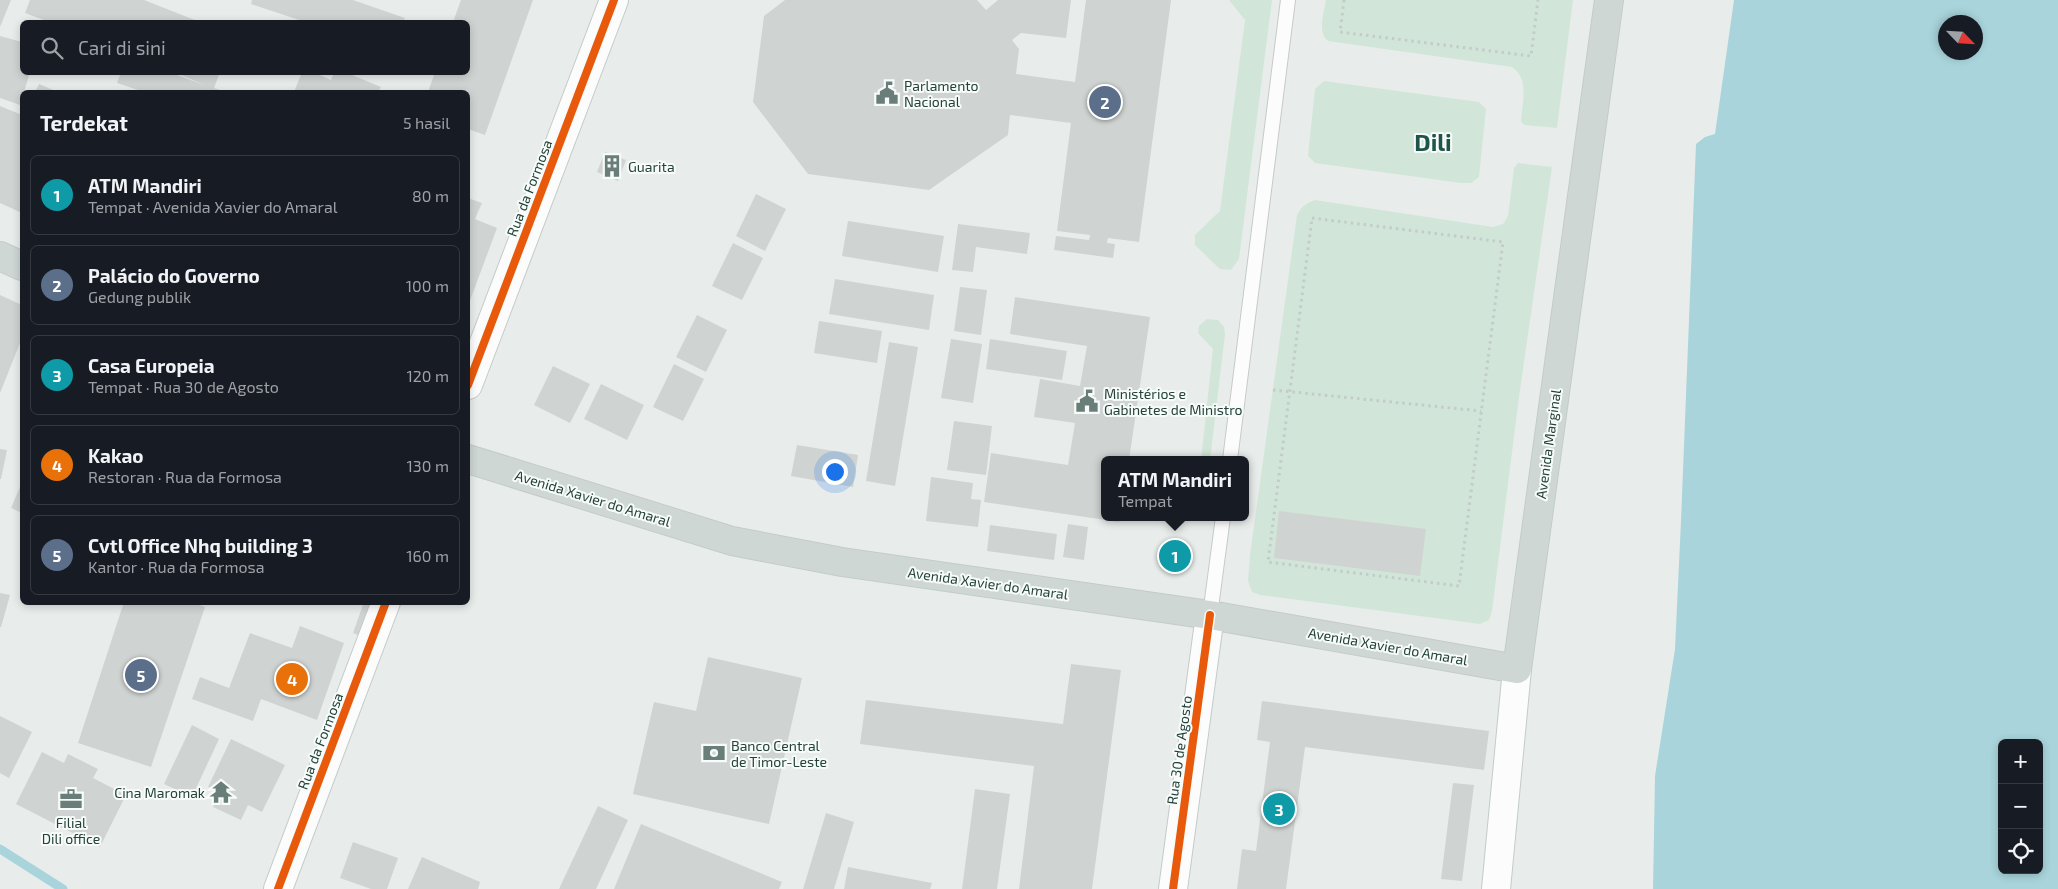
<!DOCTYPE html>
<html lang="id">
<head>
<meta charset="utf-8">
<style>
	body { margin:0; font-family:"Exo 2",sans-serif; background:#20242c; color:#f1f3f6 }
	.controls { position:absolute; right:15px; bottom:15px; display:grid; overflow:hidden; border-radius:8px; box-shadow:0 2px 8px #0003 }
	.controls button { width:45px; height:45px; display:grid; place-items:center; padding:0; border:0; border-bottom:1px solid #363941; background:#171b24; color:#f1f3f6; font:25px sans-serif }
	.compass { position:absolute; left:1938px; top:15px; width:45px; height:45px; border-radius:50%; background:#171b24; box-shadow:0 2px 8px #0003; rotate:115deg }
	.you { position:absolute; left:834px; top:471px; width:18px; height:18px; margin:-12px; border:4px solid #fff; border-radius:50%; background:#1a73e8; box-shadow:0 0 0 8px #1a73e833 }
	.badge { display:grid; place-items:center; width:32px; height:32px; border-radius:50%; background:#7c3aed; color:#fff; font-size:16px; font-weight:700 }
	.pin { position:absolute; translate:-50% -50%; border:2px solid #fff; box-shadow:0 1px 5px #0006 }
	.popup { position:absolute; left:1101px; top:456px; width:148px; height:65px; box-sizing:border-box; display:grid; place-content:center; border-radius:8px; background:#171b24; filter:drop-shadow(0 1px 4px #0005); font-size:16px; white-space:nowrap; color:#9ea1a6 }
	.popup b { font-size:19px; color:#f1f3f6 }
	.popup::after { content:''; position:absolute; left:50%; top:100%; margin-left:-10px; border:10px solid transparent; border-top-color:#171b24 }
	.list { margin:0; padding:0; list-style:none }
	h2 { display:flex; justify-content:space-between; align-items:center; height:65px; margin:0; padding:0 20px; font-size:21px }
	h2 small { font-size:16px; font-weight:400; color:#9ea1a6 }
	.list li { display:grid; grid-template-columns:32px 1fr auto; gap:15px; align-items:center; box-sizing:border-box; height:80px; margin:0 10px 10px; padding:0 10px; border:1px solid #363941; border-radius:8px }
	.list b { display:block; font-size:19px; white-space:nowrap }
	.list p { margin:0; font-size:16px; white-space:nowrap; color:#9ea1a6 }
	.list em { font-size:16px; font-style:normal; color:#9ea1a6 }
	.icon { flex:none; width:28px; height:28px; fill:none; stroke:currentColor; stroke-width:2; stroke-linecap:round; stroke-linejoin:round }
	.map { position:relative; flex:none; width:2058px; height:889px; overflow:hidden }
	.search { position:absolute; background:#171b24; box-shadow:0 2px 8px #0003; left:20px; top:20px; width:450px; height:55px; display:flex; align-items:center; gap:12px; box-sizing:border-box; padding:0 18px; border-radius:8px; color:#9ea1a6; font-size:19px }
	.panel { position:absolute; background:#171b24; box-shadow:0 2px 8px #0003; left:20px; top:90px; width:450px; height:515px; border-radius:8px }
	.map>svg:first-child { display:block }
	.green { fill:#d1e6d8 }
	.water { fill:#a9d4db; fill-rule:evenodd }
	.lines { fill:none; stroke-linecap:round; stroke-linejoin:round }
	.stream { stroke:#a9d4db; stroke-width:9 }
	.building { fill:#cfd4d2 }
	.lane-casing { stroke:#c5cac8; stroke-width:16 }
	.secondary-casing { stroke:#c3cbc8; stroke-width:30 }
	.primary-casing { stroke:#c3ccc9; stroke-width:30 }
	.path { stroke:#c3ccca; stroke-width:3; stroke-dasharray:2.5 4; stroke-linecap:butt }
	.lane { stroke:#fcfcfc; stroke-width:14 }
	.secondary { stroke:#fcfcfc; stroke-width:28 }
	.primary { stroke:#cfd7d5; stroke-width:28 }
	.cycleway-casing { stroke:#f7fbf9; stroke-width:11 }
	.cycleway { stroke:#e8590c; stroke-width:8 }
	.labels { text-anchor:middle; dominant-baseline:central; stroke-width:4; stroke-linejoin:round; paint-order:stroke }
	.poi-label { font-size:14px; fill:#24423a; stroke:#f7fbf9; text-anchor:start }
	.street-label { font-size:14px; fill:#24423a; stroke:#f7fbf9 }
	.town-label { font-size:24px; font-weight:bold; fill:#1f5548; stroke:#f7fbf9 }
</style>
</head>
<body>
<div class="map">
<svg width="2058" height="889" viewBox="0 0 2058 889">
	<rect width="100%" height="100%" fill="#e8edeb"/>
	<g class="green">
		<path d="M1229 0H1272L1239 259 1231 270 1220 269 1195 245V235L1220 211 1245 20Z"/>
		<path d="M1326 0H1573L1557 128 1524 125 1521 121C1522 101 1530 80 1512 67L1328 41C1317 33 1324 12 1326 0Z"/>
		<path d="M1324 81 1479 102 1486 109 1479 177 1471 183H1461L1315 163 1308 156 1315 89Z"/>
		<path d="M1518 163 1552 167 1519 397 1492 611 1489 620 1480 624 1260 595 1252 592 1248 581 1250 555 1297 215C1301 207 1306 203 1315 200L1493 227 1503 224 1508 216 1514 168Z"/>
		<path d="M1207 319 1218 320 1224 327 1225 334 1210 460H1201L1213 349 1198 333 1199 326Z"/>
	</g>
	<path class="water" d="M1734 0H2058V889H1653L1655 776 1675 649 1681 521 1696 144 1705 137 1715 134ZM1946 22H1976V52H1946ZM2002 743H2039V870H2002Z"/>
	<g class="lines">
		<path class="stream" d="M0 849 63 889"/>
	</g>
	<g class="building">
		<path d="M0 0H11L0 27Z"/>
		<path d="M30 0H144L200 22H49L25 13Z"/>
		<path d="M252 0H353L405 18 403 22H305L251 4Z"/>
		<path d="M461 0H533L485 135 468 129V92H428L435 72H468V22H453Z"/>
		<path d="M785 0H977L986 10 998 0H1071L1066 38 1021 33 1012 40 1019 49 1016 74 1075 82 1086 0H1171L1139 242 1108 238 1107 243 1115 244 1113 258 1054 250 1056 236 1089 240 1090 235 1057 231 1071 123 1010 115 1008 135 929 190 808 174 753 102 764 16Z"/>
		<path d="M0 36 22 42V72H30L24 92H22L20 105 0 98Z"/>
		<path d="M121 72H169L204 85 175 72H220L214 88 226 92H144L117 83Z"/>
		<path d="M302 72H313L331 80 334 72H345L381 87 378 92H294Z"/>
		<path d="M39 84 58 92H35Z"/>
		<path d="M0 106 22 115V213L0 203Z"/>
		<path d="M605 152 626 160 618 181 597 172Z"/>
		<path d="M756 194 786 209 765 251 736 236Z"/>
		<path d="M468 198 482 203 475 219 497 228 468 306Z"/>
		<path d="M848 221 944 236 938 272 842 256Z"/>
		<path d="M958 224 1030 233 1027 254 976 247 973 272 952 270Z"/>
		<path d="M733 243 763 258 742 300 712 286Z"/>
		<path d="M835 279 934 295 929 330 829 314Z"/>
		<path d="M960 287 987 290 981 335 954 331Z"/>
		<path d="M0 295 22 305V338L0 393Z"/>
		<path d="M1015 297 1150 317 1129 460H1105V517H1120L1119 522 984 502 991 453 1068 465 1075 423 1034 417 1040 379 1080 386 1087 346 1010 334Z"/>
		<path d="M697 315 727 330 706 372 676 357Z"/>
		<path d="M819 321 882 331 877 363 814 353Z"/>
		<path d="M951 339 982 344 973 403 941 398Z"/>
		<path d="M990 339 1067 351 1062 380 986 369Z"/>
		<path d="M889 342 918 347 895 486 866 481Z"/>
		<path d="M674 364 704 379 683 421 653 407Z"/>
		<path d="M553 366 590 384 570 423 534 405Z"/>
		<path d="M601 384 644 405 627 440 584 419Z"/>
		<path d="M954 421 992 426 986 475 947 470Z"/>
		<path d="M797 445 858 455 853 487 791 476Z"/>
		<path d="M0 449 7 450 1 479H0Z"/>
		<path d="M931 477 973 483 971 499 981 500 978 527 926 521Z"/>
		<path d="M22 482V513L11 508Z"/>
		<path d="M1279 511 1426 529 1420 576 1274 558Z"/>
		<path d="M1068 524 1088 527 1084 560 1063 557Z"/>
		<path d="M990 525 1057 534 1054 560 987 551Z"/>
		<path d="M1165 542 1188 545 1184 570 1162 567Z"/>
		<path d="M0 593 10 595 1 627H0Z"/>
		<path d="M124 602H191L205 607 151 767 78 743Z"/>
		<path d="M364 602H378L366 638 353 633Z"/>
		<path d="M300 626 344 643 317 720 261 699 253 721 192 699 200 677 229 688 250 633 292 648Z"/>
		<path d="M708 657 802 678 769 824 633 794 654 702 696 711Z"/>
		<path d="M1071 664 1121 670 1092 889H1019L1034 766 860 744 866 700 1063 724Z"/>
		<path d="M1262 701 1489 731 1484 770 1305 747 1286 889H1237L1242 849 1256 851 1270 742 1257 740Z"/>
		<path d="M0 716 32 732 9 778 0 773Z"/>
		<path d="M192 725 219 739 192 797 164 784Z"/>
		<path d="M231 739 285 765 262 812 248 805 241 820 213 807 220 792 208 787Z"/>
		<path d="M42 752 64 763 68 754 98 769 93 778 126 795 100 847 16 804Z"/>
		<path d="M1453 783 1474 785 1462 881 1441 879Z"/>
		<path d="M975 789 1010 794 997 889H962Z"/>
		<path d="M598 806 628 820 596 889H559Z"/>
		<path d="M826 813 854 822 834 889H803Z"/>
		<path d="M641 824 782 882 779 889H614Z"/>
		<path d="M353 842 398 858 387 889H371L340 878Z"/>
		<path d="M422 857 480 882 478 889H408Z"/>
		<path d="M848 867 932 883 930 889H844Z"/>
	</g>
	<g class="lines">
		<defs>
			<g id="lane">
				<path d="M1230 460 1288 0"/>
				<path d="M1210 615 1223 517"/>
			</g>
			<g id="secondary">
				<path d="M468 385 614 0"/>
				<path d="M278 889 386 602"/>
				<path d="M1173 889 1210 615"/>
				<path d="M1496 889 1517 669"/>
			</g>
			<g id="primary">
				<path d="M0 256 22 266"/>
				<path d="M468 459 732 541 842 562 1210 615 1517 669 1609 0"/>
			</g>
		</defs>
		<use href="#lane" class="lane-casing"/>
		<use href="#secondary" class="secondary-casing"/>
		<use href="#primary" class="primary-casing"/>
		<g class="path">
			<path d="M1344 0 1340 32 1531 56 1538 0"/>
			<path d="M1312 218 1503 242 1459 586 1268 562Z"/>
			<path d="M1273 390 1481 411"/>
		</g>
		<use href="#lane" class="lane"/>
		<use href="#secondary" class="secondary"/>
		<use href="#primary" class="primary"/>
		<defs>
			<g id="cycleway">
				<path d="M468 385 614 0"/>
				<path d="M278 889 386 602"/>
				<path d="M1173 889 1210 615"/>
			</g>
		</defs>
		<use href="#cycleway" class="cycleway-casing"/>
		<use href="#cycleway" class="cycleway"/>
	</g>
	<defs>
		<symbol id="civic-bare" viewBox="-9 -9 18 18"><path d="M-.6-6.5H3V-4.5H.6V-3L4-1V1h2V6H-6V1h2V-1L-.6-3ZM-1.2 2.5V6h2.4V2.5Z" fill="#697e78" stroke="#f7fbf9" stroke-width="2.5" paint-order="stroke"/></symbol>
		<symbol id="building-bare" viewBox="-9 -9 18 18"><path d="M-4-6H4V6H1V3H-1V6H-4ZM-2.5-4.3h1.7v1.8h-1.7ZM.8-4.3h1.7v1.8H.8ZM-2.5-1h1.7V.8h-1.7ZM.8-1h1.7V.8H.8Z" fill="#697e78" stroke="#f7fbf9" stroke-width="2.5" paint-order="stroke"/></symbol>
		<symbol id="bank-bare" viewBox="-9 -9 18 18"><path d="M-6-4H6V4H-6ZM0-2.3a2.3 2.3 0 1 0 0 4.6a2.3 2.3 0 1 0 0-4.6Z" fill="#697e78" stroke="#f7fbf9" stroke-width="2.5" paint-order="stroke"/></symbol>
		<symbol id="temple-bare" viewBox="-9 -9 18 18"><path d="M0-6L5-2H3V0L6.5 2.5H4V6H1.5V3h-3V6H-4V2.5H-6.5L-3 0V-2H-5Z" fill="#697e78" stroke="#f7fbf9" stroke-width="2.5" paint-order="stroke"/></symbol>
		<symbol id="office-bare" viewBox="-9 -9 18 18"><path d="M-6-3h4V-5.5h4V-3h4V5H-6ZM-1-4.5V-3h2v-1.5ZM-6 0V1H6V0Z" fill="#697e78" stroke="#f7fbf9" stroke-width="2.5" paint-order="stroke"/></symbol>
	</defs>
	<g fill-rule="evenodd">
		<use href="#civic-bare" x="871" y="77" width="32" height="32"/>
		<use href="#building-bare" x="596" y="150" width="32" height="32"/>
		<use href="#civic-bare" x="1071" y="385" width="32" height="32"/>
		<use href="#bank-bare" x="698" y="737" width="32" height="32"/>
		<use href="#temple-bare" x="205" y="776" width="32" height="32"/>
		<use href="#office-bare" x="55" y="783" width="32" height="32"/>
	</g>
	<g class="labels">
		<g class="poi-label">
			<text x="904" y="85">Parlamento<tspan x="904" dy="16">Nacional</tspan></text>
			<text x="628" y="166">Guarita</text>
			<text x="1104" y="393">Ministérios e<tspan x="1104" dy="16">Gabinetes de Ministro</tspan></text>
			<text x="731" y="745">Banco Central<tspan x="731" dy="16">de Timor-Leste</tspan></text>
			<text x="205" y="792" text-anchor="end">Cina Maromak</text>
			<text x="71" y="822" text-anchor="middle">Filial<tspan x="71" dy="16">Dili office</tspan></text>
		</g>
		<g class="street-label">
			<text transform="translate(529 188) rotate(-69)">Rua da Formosa</text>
			<text transform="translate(1548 444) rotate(-82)">Avenida Marginal</text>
			<text transform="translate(593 498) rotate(17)">Avenida Xavier do Amaral</text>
			<text transform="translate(988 583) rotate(8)">Avenida Xavier do Amaral</text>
			<text transform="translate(1388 646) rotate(10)">Avenida Xavier do Amaral</text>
			<text transform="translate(320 741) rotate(-69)">Rua da Formosa</text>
			<text transform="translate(1179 750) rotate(-82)">Rua 30 de Agosto</text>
		</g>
		<g class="town-label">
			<text x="1433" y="141">Dili</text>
		</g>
	</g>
</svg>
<div class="controls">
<button>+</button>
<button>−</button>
<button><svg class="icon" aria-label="locate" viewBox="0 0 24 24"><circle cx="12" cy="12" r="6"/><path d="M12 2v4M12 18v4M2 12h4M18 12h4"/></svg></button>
</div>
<svg class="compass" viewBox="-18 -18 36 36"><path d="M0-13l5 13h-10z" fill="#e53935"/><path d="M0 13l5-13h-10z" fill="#9ea1a6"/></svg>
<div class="you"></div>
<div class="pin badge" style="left:1175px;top:556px;background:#0f9aa8">1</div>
<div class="popup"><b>ATM Mandiri</b>Tempat</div>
<div class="pin badge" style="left:1105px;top:102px;background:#5c6f8a">2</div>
<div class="pin badge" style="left:1279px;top:809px;background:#0f9aa8">3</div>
<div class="pin badge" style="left:292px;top:679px;background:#e8710a">4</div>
<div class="pin badge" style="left:141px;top:675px;background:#5c6f8a">5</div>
<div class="search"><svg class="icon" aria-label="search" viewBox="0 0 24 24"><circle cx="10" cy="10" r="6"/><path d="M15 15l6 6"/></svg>Cari di sini</div>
<section class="panel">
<h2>Terdekat<small>5 hasil</small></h2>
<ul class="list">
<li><span class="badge" style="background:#0f9aa8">1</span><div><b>ATM Mandiri</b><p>Tempat · Avenida Xavier do Amaral</p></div><em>80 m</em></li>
<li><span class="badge" style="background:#5c6f8a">2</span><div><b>Palácio do Governo</b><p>Gedung publik</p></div><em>100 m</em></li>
<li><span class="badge" style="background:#0f9aa8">3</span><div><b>Casa Europeia</b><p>Tempat · Rua 30 de Agosto</p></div><em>120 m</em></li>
<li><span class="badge" style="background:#e8710a">4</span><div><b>Kakao</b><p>Restoran · Rua da Formosa</p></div><em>130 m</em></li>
<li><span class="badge" style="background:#5c6f8a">5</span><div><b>Cvtl Office Nhq building 3</b><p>Kantor · Rua da Formosa</p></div><em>160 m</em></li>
</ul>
</section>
</div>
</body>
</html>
